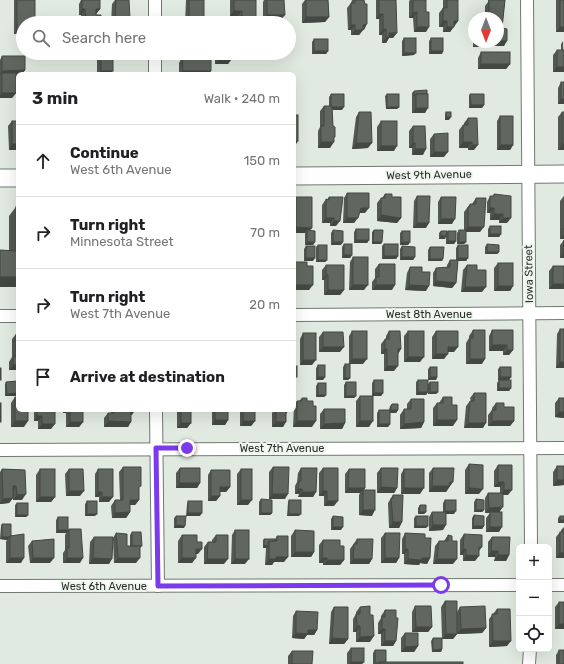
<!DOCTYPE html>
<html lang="en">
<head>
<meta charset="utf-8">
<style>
	body { margin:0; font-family:Rubik,sans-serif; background:#f6f6f6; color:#202124 }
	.controls { position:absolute; right:12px; bottom:12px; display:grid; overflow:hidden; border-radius:6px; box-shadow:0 4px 16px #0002 }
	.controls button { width:36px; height:36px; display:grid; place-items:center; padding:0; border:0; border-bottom:1px solid #e0e0e0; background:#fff; color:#202124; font:20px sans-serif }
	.compass { position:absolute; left:468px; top:12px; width:36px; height:36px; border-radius:50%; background:#fff; box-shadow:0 4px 16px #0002; rotate:180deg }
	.stop { position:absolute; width:12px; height:12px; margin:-9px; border:3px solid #7c3aed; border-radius:50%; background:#fff }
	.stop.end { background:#7c3aed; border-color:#fff; box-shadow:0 1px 4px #0008 }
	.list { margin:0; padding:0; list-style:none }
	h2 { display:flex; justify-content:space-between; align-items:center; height:52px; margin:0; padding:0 16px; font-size:17px }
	h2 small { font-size:13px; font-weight:400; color:#757577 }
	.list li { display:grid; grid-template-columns:26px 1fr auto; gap:12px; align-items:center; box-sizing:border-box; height:72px; padding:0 16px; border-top:1px solid #e0e0e0 }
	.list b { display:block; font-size:15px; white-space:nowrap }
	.list p { margin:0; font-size:13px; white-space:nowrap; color:#757577 }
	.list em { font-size:13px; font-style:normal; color:#757577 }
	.icon { flex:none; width:22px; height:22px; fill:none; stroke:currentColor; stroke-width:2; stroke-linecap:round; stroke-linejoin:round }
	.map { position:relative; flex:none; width:564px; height:664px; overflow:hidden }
	.search { position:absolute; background:#fff; box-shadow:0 4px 16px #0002; left:16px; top:16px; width:280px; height:44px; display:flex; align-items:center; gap:10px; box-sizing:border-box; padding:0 14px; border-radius:22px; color:#757577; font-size:15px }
	.panel { position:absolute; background:#fff; box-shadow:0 4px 16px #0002; left:16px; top:72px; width:280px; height:340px; border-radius:6px }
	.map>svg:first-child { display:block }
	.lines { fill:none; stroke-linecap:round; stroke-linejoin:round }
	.street-casing { stroke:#707870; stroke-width:14 }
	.secondary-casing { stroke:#707870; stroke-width:19 }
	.street { stroke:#fff; stroke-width:12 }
	.secondary { stroke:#fff; stroke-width:17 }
	.wall { fill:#535952 }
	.shaded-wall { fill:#434842 }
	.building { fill:#60675f; stroke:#434842 }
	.route { stroke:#7c3aed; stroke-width:5 }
	.labels { text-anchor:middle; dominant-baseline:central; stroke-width:4; stroke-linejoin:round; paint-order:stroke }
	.street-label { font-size:11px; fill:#2b2e2b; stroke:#eef7ee }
</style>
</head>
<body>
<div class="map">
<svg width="564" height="664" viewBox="0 0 564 664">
	<rect width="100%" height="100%" fill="#e1eae1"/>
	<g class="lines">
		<defs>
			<g id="street">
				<path d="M155 0V23"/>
				<path d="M527 0 531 547"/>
				<path d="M155 53V74"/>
				<path d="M294 315 564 313"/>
				<path d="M0 316H18"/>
				<path d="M156 410 158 586"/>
				<path d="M0 450 564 448"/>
				<path d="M549 585H564"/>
				<path d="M0 586 519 585"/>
				<path d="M529 664 530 649"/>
			</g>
			<g id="secondary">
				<path d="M294 176 564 174"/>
				<path d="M0 178H18"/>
			</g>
		</defs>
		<use href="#street" class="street-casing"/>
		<use href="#secondary" class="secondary-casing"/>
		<use href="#street" class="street"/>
		<use href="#secondary" class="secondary"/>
	</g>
	<g class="wall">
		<path d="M14 0H35L23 34H14Z"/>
		<path d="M81 0H100V9L96 14 101 23H82L81 15H79V4Z"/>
		<path d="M115 0H129L127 23H111L112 4Z"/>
		<path d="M186 0H204V23H185Z"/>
		<path d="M230 0H256L253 23H238V16H230Z"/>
		<path d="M264 0H284L281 20H263V2Z"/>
		<path d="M305 0H328L329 17 325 22 302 23V4Z"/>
		<path d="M352 0H364V30H363L359 35H351V30H348L347 8 351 3Z"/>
		<path d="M376 0H396L393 38H389L386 43H382V35H379V19H376Z"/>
		<path d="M410 0H426V32H414L413 18H409V1Z"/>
		<path d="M443 0H458V21L450 32H443V27H439V13L443 8Z"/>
		<path d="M488 0H505L502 28 504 46H487V42H498V18H485V6L488 2Z"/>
		<rect x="556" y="0" width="8" height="32"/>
		<path d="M474 32V42H485L483 47H473V34Z"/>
		<path d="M404 38 414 55 402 56V41Z"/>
		<path d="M431 38 443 51 442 54H429V41Z"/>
		<path d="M314 39 328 51 326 54H312V42Z"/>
		<path d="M563 41 564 72H553V55L557 50H561V44Z"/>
		<path d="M481 52 510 64 506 69H478V58Z"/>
		<path d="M98 53H113L110 74H87V73H97V54Z"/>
		<path d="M215 53H232L228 64H215Z"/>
		<path d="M2 56 25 70 22 74H18V76H16V93L12 98H0V60Z"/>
		<path d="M182 57 209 74H179V63Z"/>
		<path d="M561 82 564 104H558V88Z"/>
		<path d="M414 91 427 94 425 113H412V93Z"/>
		<path d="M331 94 342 110H332L334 139 330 148H318V131L320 127V111L324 106H329V97Z"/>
		<path d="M387 94 399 107 397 109H386L385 96Z"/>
		<path d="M470 94 484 105 482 108H469V96Z"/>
		<path d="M359 112 368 148 352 149 356 117Z"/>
		<path d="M446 112 449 120H445V114Z"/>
		<path d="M562 112H564V150H558V117Z"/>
		<path d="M500 116 513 145 510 150H497V121Z"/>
		<path d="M468 118 474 150H468V148H459V130L463 125H464V123Z"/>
		<path d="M12 121 18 150H9L8 126Z"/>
		<path d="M381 121 394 151H377V127Z"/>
		<path d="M413 126 423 155H412V148H409V131Z"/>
		<path d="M434 134 444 157H430V139Z"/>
		<path d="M347 193 365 213H359L354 223H343L344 198Z"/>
		<path d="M385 194 392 197 401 218 397 223 377 221V203L381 198H382Z"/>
		<path d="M494 194 507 223H499V220H490V213H487V202L490 196H493Z"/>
		<path d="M417 196 426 228H413L414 201Z"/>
		<path d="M564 196V239H560V201Z"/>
		<path d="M296 197 315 242 313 245H305V233H294V200Z"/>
		<path d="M329 197 336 226H330V223H322V205L326 199 327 200Z"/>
		<path d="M441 197 452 224H438V202Z"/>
		<path d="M476 198 480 232H466V242L464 244H457V233L459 230H464V212L470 204H472Z"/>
		<path d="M18 204V287H0V250H9V216Z"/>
		<path d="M490 226 501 234 499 237H488V229Z"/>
		<path d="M356 229 369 240 367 243H354V232Z"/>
		<path d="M333 230 341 245H331V233Z"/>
		<path d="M374 230 382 242 381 244H372V232Z"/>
		<path d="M402 231 410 242 408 245H400V233Z"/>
		<path d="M441 231 446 233 448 231 456 241 454 244H446V236L445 239H439V233Z"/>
		<path d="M564 240V258H560V245Z"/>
		<path d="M344 244 352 255 350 258H342V247Z"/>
		<path d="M384 244 398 256 396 259H382V246Z"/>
		<path d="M487 244 499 252 497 254H485V247Z"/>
		<path d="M318 245 327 260 325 262H316V247Z"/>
		<path d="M458 245 468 258 466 261H458L456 283 452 288 433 286V273L436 268 447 267V265L450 260H456V248Z"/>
		<path d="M306 246 313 261H304V249Z"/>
		<path d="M402 246 415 257 413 260H400V249Z"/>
		<path d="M430 247 443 259 442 261H428V250Z"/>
		<path d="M353 257 364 290H349L350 262Z"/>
		<path d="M498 263 513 286 510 291H494V268Z"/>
		<path d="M379 264 392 290H372V282L375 278V269Z"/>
		<path d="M326 265 344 290 340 295H324V280H322V270Z"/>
		<path d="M467 265 477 270 482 292H461L463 270Z"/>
		<path d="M553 266 564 289H549V271Z"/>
		<path d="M410 267 422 272 426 291 405 290 407 273Z"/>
		<path d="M560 329 564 368H556L557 334Z"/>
		<path d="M473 330 482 364H466V343L469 338V336Z"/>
		<path d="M492 330 513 350 509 355H503V351H489V336Z"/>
		<path d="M352 331 363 364H350V378L348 380H343V367L345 364H349V336Z"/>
		<path d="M389 331 401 349 398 353 394 371H384V354H381V344L385 339H386V336Z"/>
		<path d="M408 331 420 362H404V336Z"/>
		<path d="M436 331 454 352H448L444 359H432V337Z"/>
		<path d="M323 332 340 352H319V337Z"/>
		<path d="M303 333 312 365H300V339Z"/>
		<path d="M16 334 18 370H9V362L12 357V339Z"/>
		<path d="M318 365 325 377 323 380H316V368Z"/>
		<path d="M430 367 437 377 436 380H428V369Z"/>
		<path d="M500 367 511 377 509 380H498V369Z"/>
		<path d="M374 380 383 393 381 396H372V383Z"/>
		<path d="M418 380 428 392 426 395H416V382Z"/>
		<path d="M499 380 511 388 509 391H497V383Z"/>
		<path d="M6 382 17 393 16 396H5V384Z"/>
		<path d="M346 382 356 396 354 398H344V385Z"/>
		<path d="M430 382 438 392 436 394H428V384Z"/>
		<path d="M318 383 326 395 324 397H316V386Z"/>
		<path d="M474 393 483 428H464L466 406 470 401H471L470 398Z"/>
		<path d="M360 396 369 427H356V401Z"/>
		<path d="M15 397 24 427H11V403Z"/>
		<path d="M443 397 452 405 453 426H433V408L437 403H439Z"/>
		<path d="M302 398 307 401 312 427H293L294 406 297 401H299Z"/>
		<path d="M559 398 564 418 555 417V403Z"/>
		<path d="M411 399 424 422 421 428 400 429V415L404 409H407V404Z"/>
		<path d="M496 403 504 407 514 421 510 426H488V415L492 410V408Z"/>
		<path d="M392 404 398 410 396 413H390V424L388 427H377V413L379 410H389L390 406Z"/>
		<path d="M324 409 345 423 342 429H320V414Z"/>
		<path d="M34 410H55L51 429H38V421H34Z"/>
		<path d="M63 410H83V422L79 427H66V413H63Z"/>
		<path d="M111 410H135L131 415 128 427H104V418L108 413H111Z"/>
		<path d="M177 410H191V423L187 428H177Z"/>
		<path d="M212 410H228V420L225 425H212Z"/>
		<path d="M240 410H255V421L251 426H240Z"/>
		<path d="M274 410H289L286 414 283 427H272V413Z"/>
		<path d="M469 464 479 494H465V470Z"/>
		<path d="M498 465 508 495H503L500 512 499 532H486V518L490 513H485V498L488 493H500V487H494V471Z"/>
		<path d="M557 466H564V485L553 486V472Z"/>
		<path d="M123 467 139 490V500L135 505H130V512L126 518H112L111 506 115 500H120L119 472Z"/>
		<path d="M273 467 285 499H269V472Z"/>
		<path d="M180 468 200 483 197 488H176V473Z"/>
		<path d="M301 468 316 492 313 497H298L299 494H295V486L297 482 298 473Z"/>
		<path d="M323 468 334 506H324V496H319V473Z"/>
		<path d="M381 468 397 488 394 493H377V473Z"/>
		<path d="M433 468 450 487H449L446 492H429V473Z"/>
		<path d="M2 469 25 470 22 500H13V498L9 503 0 504V472Z"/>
		<path d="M40 469 55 497 51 502H36V475Z"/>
		<path d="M69 469 80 496H66L65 474Z"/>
		<path d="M98 469 109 502H99V497H95V474Z"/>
		<path d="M241 469 248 505H237V474Z"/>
		<path d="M349 469 365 488 364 490 372 516 359 515V495L360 493H345V474Z"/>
		<path d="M404 469 420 494H401V474Z"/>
		<path d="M211 470 230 487 226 492H220V496L216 501H208V475Z"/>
		<path d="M393 495 402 522 399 528H389L388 503Z"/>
		<path d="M261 499 272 513 270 515H259V502Z"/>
		<path d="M476 499 484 510 482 512H474V502Z"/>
		<path d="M289 500 299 516H287L288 502Z"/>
		<path d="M445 500 454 514H446L443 530 429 531V517L432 512H443V503Z"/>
		<path d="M87 501 95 516H85V504Z"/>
		<path d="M188 501 200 516H186L187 504Z"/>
		<path d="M17 503 28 515 26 517H15V505Z"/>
		<path d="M420 505 426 512 424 514H418V508Z"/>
		<path d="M474 515 484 526 482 529H472V518Z"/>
		<path d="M176 516 184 528H174V518Z"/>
		<path d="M333 516 341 530H331V519Z"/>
		<path d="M416 516 426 528H414V518Z"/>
		<path d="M560 516 564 523H558V518Z"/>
		<path d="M58 517 68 530 69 529 80 563H63V553L65 550V535L66 533H56V520Z"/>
		<path d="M2 524 11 536 21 563H6V541L7 540 0 539 1 526Z"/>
		<path d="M564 527V558H556V537L560 532H561V530Z"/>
		<path d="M235 530 245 564H231L232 535Z"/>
		<path d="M295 530 314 552 311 557H291V536Z"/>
		<path d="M132 532 142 546 140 548 136 563H114L113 539 109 564H89L90 542 94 537 113 538 116 533 127 546H130V535Z"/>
		<path d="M385 533 399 558 396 563H381V538Z"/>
		<path d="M405 533 425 538 430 558 427 564 420 563 419 565 404 564V554H402V539Z"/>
		<path d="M464 534 482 547 479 551 475 561H463V555H460V540Z"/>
		<path d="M182 535 197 542 198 554H196L192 563H178V541Z"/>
		<path d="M216 535 224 564H204V547L208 542H212V540Z"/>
		<path d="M448 535 453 564H433L435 546 439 541H444Z"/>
		<path d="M277 536 284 562H274L272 565H265L266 548H263V541L264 539H275Z"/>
		<path d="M492 537 509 555 506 561H494L495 557H488V542Z"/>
		<path d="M357 539 372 559 369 564H350V549Z"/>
		<path d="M323 540 340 546 344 560 340 565H323V563H319V545Z"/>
		<path d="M32 541 50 563H30L28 546Z"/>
		<path d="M445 601 457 612 460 607 486 628 482 633 457 634V632V634L453 639H442V649L441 652H432L431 641 433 638H442L441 607Z"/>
		<path d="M559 602 564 629H555V607Z"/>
		<path d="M415 606 432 627 428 632H412V612Z"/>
		<path d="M334 607 348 639 344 644H329L331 612Z"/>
		<path d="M360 607 370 615V642H356V632H353V619L356 614V612Z"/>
		<path d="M497 609 507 646 489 647V619Z"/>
		<path d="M385 610 396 641 393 646H381V634H378V623L381 618V616Z"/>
		<path d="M296 611 317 630 314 635H307L304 639 292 638 293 616Z"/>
		<path d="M405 633 418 646 414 652H401V638Z"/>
		<path d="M351 648 364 662 362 664H347V653Z"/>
		<path d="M375 650 386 662 463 664H373V653Z"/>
		<path d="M559 650 564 664H556V655Z"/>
		<path d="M292 651 312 664H288V656Z"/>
	</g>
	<g class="shaded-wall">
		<path d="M82 9H85L81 15H79Z"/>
		<path d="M96 9H100L96 14H93Z"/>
		<path d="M234 11H242L238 16H230Z"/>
		<path d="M417 12 413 18H409L413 13Z"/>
		<path d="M379 14H383L379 19H376Z"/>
		<path d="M267 15H285L281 20H263Z"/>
		<path d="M306 17H329L325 22 302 23Z"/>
		<path d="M242 19H256L253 23H239Z"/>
		<path d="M443 21H447L443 27H439Z"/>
		<path d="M454 21H458L450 32H443L447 27Z"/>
		<path d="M367 24 364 30H359L363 25Z"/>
		<path d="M351 25H355L351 30H348Z"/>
		<path d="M417 27H429L426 32H414Z"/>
		<path d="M560 27H564V32H556Z"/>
		<path d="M17 29H23V34H14Z"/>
		<path d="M383 29H386L382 35H379Z"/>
		<path d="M355 30H363L359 35H351Z"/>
		<path d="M389 33H397L393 38H389L386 43H382Z"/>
		<path d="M498 41H507L504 46H487L489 42H498Z"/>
		<path d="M475 44H485L483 47H473Z"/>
		<path d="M314 51H328L326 54H312Z"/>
		<path d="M431 51H443L442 54H429Z"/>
		<path d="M404 53H416L414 55 402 56Z"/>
		<path d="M219 59H232L228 64H215Z"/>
		<path d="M481 64H510L506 69H478Z"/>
		<path d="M557 67H564V72H553Z"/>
		<path d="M25 70 22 74H18V76H2V73L0 76V74L2 71Z"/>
		<path d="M101 71H113L110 74H99Z"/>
		<path d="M183 71H211L209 74H180Z"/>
		<path d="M2 93H16L12 98H0V96Z"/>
		<path d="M561 99H564V104H558Z"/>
		<path d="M471 105H484L482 108H469Z"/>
		<path d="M331 107H344L342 110H329Z"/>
		<path d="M387 107H399L397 109H386Z"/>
		<path d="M416 108H428L425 113H412Z"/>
		<path d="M446 117H451L449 120H445Z"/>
		<path d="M294 141H298L295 146H294Z"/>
		<path d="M321 142H334L330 148H318Z"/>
		<path d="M463 142H472L468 148H459Z"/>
		<path d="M356 143H372L368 148 352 149Z"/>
		<path d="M413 143H415L412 148H409Z"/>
		<path d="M12 144H18V150H9Z"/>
		<path d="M564 144V150H558L562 145Z"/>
		<path d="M472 145H478L474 150H468Z"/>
		<path d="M500 145H513L510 150H497Z"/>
		<path d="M381 146H397L394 151H377Z"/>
		<path d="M415 149H426L423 155H412Z"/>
		<path d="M434 152H448L444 157H430Z"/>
		<path d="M361 208H369L365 213H357Z"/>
		<path d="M490 208H494L490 213H487Z"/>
		<path d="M494 214H503L499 220H490Z"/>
		<path d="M381 215 401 218 397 223 377 221Z"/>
		<path d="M326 218H334L330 223H322Z"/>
		<path d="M347 218H358L354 223H343Z"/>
		<path d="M503 218H511L507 223H499Z"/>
		<path d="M441 219H455L452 224H438Z"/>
		<path d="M334 221H340L336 226H330Z"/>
		<path d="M417 223H429L426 228H413Z"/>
		<path d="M296 227 312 228 308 233 307 230 305 233H294V230Z"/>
		<path d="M468 227H484L480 232H464Z"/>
		<path d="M490 234H501L499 237H488Z"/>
		<path d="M441 236H446L445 239H439Z"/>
		<path d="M562 236H564V239H560Z"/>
		<path d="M356 240H369L367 243H354Z"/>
		<path d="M448 241H456L454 244H446Z"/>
		<path d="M307 242H315L313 245H305Z"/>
		<path d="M333 242H343L341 245H331Z"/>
		<path d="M373 242H382L381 244H372Z"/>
		<path d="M402 242H410L408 245H400Z"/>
		<path d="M459 242H466L464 244H457Z"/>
		<path d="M487 252H499L497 254H485Z"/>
		<path d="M563 253H564V258H560Z"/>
		<path d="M344 255H352L350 258H342Z"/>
		<path d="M384 256H398L396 259H382Z"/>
		<path d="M402 257H415L413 260H400Z"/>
		<path d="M306 258H315L313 261H304Z"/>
		<path d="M458 258H468L466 261H456Z"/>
		<path d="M430 259H443L442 261H428Z"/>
		<path d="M318 260H327L325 262H316Z"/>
		<path d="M326 275H328L324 280H322Z"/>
		<rect x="0" y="277" width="18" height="10"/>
		<path d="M436 281 456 283 452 288 433 286Z"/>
		<path d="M553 284H564V289H549Z"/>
		<path d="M294 285H313L309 290H294Z"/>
		<path d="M353 285H368L364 290H349Z"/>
		<path d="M376 285H395L392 290H372Z"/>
		<path d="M409 285 429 286 426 291 405 290Z"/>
		<path d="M498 286H513L510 291H494Z"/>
		<path d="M465 287H486L482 292H461Z"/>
		<path d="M328 290H344L340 295H324Z"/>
		<path d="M492 345H507L503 351H489Z"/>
		<path d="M323 347H344L340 352H319Z"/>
		<path d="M448 347H458L454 352H444Z"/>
		<path d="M385 349H387L384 354H381Z"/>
		<path d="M398 349H401L398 354Z"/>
		<path d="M507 350H513L509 355H503Z"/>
		<path d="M436 354H448L444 359H432Z"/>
		<path d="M408 357H424L420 362H404Z"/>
		<path d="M352 359H367L363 364H349Z"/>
		<path d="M470 359H485L482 364H466Z"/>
		<path d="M303 360H316L312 365H300Z"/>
		<path d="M560 362H564V368H556Z"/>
		<path d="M13 365H18V370H9Z"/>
		<path d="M387 366H398L394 371H384Z"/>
		<path d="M318 377H325L323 380H316Z"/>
		<path d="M430 377H437L436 380H428Z"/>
		<path d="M500 377H511L509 380H498Z"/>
		<path d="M345 378H350L348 380H343Z"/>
		<path d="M499 388H511L509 391H497Z"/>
		<path d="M418 392H428L426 395H416Z"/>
		<path d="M430 392H438L436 394H428Z"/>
		<path d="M17 393 16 396H5L7 394Z"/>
		<path d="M374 393H383L381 396H372Z"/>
		<path d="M318 395H326L324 397H316Z"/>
		<path d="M346 396H356L354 398H344Z"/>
		<path d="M65 410H68L66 413H63Z"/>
		<path d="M131 410H135L132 415H128Z"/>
		<path d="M390 410H398L396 413H388Z"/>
		<path d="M559 412H564V418L555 417Z"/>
		<path d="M37 416H42L38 421H34Z"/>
		<path d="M215 420H228L225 425H212Z"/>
		<path d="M437 420H457L453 426H433Z"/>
		<path d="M15 421H28L24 427H11Z"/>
		<path d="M108 421 131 422 128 427H104Z"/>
		<path d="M243 421H255L251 426H240Z"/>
		<path d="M297 421H316L312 427H293Z"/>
		<path d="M360 421H373L369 427H356Z"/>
		<path d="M492 421H514L510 426H488Z"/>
		<path d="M70 422H83L79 427H66Z"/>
		<path d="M276 422H286L283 427H272Z"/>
		<path d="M424 422 421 428 400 429 404 424Z"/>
		<path d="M181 423H191L187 428H177Z"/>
		<path d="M345 423 342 429H320L324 424Z"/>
		<path d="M468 423H486L483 428H464Z"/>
		<path d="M42 424H55L51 429H38Z"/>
		<path d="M379 424H390L388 427H377Z"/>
		<path d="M557 480H564V485L553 486Z"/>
		<path d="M450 482H453L446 492H429L432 486Z"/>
		<path d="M498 482H504L500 487H494Z"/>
		<path d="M179 483H200L197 488H176Z"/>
		<path d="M13 486H16L13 491Z"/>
		<path d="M220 487H230L226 492H216Z"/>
		<path d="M381 487 397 488 394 493H377Z"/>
		<path d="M348 488H365L363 491V490L360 493H345Z"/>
		<path d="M404 488H424L420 494H401Z"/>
		<path d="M469 488 483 489 479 494H465Z"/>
		<path d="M298 489H302L299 494H295Z"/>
		<path d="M504 490H512L508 495H500Z"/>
		<path d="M69 491H84L80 496H66Z"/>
		<path d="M323 491H327L324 496H319Z"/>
		<path d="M98 492H102L99 497H95Z"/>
		<path d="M302 492H316L313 497H298Z"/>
		<path d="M26 494 22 500H13L17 495Z"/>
		<path d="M272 494H288L285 499H269Z"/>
		<path d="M211 496H220L216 501H208Z"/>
		<path d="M40 497H55L51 502H36Z"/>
		<path d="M102 497H113L109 502H99Z"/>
		<path d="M13 498 9 503 0 504V503L3 499Z"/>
		<path d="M130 500H139L135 505H126Z"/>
		<path d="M241 500H252L248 505H237Z"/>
		<path d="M327 501H338L334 506H324Z"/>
		<path d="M503 507 499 512 485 513 489 508Z"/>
		<path d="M363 510H375L372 516 359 515Z"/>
		<path d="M476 510H484L482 512H474Z"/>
		<path d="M445 511H456L454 514H443Z"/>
		<path d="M130 512 126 518H112L115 513Z"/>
		<path d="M419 512H426L424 514H418Z"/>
		<path d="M188 513H202L200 516H186Z"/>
		<path d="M261 513H272L270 515H259Z"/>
		<path d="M87 514H97L95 516H85Z"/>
		<path d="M289 514H301L299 516H287Z"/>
		<path d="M17 515H28L26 517H15Z"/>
		<path d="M560 520H564V523H558Z"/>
		<path d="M393 522H402L399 528H389Z"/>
		<path d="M176 525 185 526 184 528H174Z"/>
		<path d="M433 525H446L443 530 429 531Z"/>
		<path d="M416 526H428L426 528H414Z"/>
		<path d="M473 526H484L482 529H472Z"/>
		<path d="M333 527H343L341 530H331Z"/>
		<path d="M490 527H502L499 532H486Z"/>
		<path d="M58 530H68L66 533H56Z"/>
		<path d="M2 537H9L7 540 0 539Z"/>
		<path d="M264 545 268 546 266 548H263Z"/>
		<path d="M196 549H202L198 554H192Z"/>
		<path d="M405 549H408L404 554H402Z"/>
		<path d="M463 549H466L463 555H460Z"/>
		<path d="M491 551H498L495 557H488Z"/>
		<path d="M295 552H314L311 557H291Z"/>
		<path d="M560 553H564V558H556Z"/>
		<path d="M466 555 479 556 475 561H463Z"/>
		<path d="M498 555H509L506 561H494Z"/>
		<path d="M276 557H288L284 562H274L272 565H265L269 559Z"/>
		<path d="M10 558H24L21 563H6Z"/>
		<path d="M33 558H54L50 563H30Z"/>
		<path d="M67 558H83L80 563H63Z"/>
		<path d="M93 558 112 559 109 564H89Z"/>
		<path d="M118 558H140L136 563H114Z"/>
		<path d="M182 558H196L192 563H178Z"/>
		<path d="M322 558H327L323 563H319Z"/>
		<path d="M385 558H399L396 563H381Z"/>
		<path d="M422 558H430L427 564 420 563 419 565 404 564 408 559Z"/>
		<path d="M207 559H228L224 564H204Z"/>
		<path d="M235 559H249L245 564H231Z"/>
		<path d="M353 559H372L369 564H350Z"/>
		<path d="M437 559H457L453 564H433Z"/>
		<path d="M327 560H344L340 565H323Z"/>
		<path d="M559 624H564V629H555Z"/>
		<path d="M357 626H360L356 632H353Z"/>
		<path d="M416 627H432L428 632H412Z"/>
		<path d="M486 628 482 633 457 634 461 629Z"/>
		<path d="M382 629H385L381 634H378Z"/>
		<path d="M308 630H317L314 635H307L304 639 292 638 296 633Z"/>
		<path d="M446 634H457L453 639H442Z"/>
		<path d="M374 636 370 642H356L360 637Z"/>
		<path d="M332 638 348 639 344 644H329Z"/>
		<path d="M385 641H396L393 646H381Z"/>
		<path d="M493 641H511L507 646 489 647Z"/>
		<path d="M418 646 414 652H401L405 647Z"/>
		<path d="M442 649 441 652H432L433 650Z"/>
		<path d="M351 662H364L362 664H349Z"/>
	</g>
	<g class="building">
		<path d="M17 0H35V23H23V29H17Z"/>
		<path d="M82 0H100V9H96V15H101V23H86L85 9H82Z"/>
		<path d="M116 0H129L130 19H127V23H116V22H115Z"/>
		<rect x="189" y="0" width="15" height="23"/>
		<path d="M234 0H256V19H242V11H234Z"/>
		<path d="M267 0H284L285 15H267Z"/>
		<path d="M306 0H328L329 17H306Z"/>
		<path d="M355 0H364L365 4H367V24L363 25V30H355V25H351V3H355Z"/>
		<path d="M379 0H396L397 33H389V37H386V29H383V14H379Z"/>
		<path d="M413 0H426V12H429V27H417V12L413 13Z"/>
		<path d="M447 0H458V21H454V27H447V21H443V8H447Z"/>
		<path d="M489 0H505L502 28 507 29V41H498V18H489Z"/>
		<rect x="560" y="0" width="4" height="27"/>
		<rect x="404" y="38" width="12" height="15"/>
		<rect x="431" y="38" width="12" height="13"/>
		<rect x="314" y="39" width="14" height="12"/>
		<rect x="475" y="42" width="10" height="2"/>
		<rect x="557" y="50" width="7" height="17"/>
		<rect x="481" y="52" width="29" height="12"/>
		<rect x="101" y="53" width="12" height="18"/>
		<rect x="219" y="53" width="13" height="6"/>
		<path d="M2 56H25V70L2 71Z"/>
		<path d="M182 57H211V71H183Z"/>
		<rect x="2" y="73" width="14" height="20"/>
		<rect x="87" y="73" width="18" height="1"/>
		<rect x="561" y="82" width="3" height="17"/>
		<path d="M427 90V94H416L414 96V91Z"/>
		<path d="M331 94H344V107H332V106H331Z"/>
		<rect x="387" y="94" width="12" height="13"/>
		<rect x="416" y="94" width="12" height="14"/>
		<path d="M470 94H484V105H471Z"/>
		<path d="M324 106H332L333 126 335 127V137H334V142H321V126H324Z"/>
		<path d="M359 112H371L372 143H356Z"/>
		<rect x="446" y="112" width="5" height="5"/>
		<path d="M562 112H564V144L562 145Z"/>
		<rect x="294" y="115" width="4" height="26"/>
		<rect x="500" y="116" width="13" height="29"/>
		<path d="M468 118H477L478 145H472V142H463V125H468Z"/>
		<rect x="12" y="121" width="6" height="23"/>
		<rect x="381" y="121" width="16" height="25"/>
		<path d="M413 126H425L426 149H415V143H413Z"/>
		<path d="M448 133V152H434V134Z"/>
		<path d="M347 193H369V208H361L358 218H347Z"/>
		<path d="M385 194H392V197H401V218L381 215V198H385Z"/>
		<path d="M494 194 511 196V218H503V214H494V208H490V196H494Z"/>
		<path d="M417 196H430L429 223H417Z"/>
		<path d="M296 197H312V228L296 227Z"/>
		<path d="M329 197H343L340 221H334V218H326V199L329 200Z"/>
		<path d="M441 197H456L455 219H441Z"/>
		<path d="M476 198H486L484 227H468V207H470V204H476Z"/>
		<path d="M16 206H18V277H0V250L16 251Z"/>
		<rect x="490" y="226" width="11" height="8"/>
		<rect x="356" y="229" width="13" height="11"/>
		<rect x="562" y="229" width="2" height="7"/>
		<path d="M307 230 315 231V242H307Z"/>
		<path d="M333 230 343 231V242H333Z"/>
		<path d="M374 230H383L382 242H373Z"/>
		<rect x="459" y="230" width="7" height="12"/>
		<rect x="402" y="231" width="8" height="11"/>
		<path d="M441 231H447L446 236H441Z"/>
		<rect x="448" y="231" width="8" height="10"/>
		<path d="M564 240V253H563Z"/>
		<rect x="344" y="244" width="8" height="11"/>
		<rect x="384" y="244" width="14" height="12"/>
		<path d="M487 244 499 245V252H487Z"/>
		<rect x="318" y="245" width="9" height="15"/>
		<rect x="458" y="245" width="10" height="13"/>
		<rect x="306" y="246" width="9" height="12"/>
		<path d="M402 246 415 247V257H402Z"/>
		<path d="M430 247H444L443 259H430Z"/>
		<rect x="353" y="257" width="15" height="28"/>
		<path d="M450 260H458L456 283 436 281V268L450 267Z"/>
		<path d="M294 262H307V266H313V285H294Z"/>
		<rect x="498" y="263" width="15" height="23"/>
		<path d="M379 264H395V285H376V277H379Z"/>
		<path d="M326 265H344V290H328V275H326Z"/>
		<path d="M467 265H477V270H486V287H465Z"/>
		<rect x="553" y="266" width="11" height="18"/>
		<path d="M410 267H422V272H430L429 286 409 285Z"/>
		<rect x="560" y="329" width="4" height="33"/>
		<path d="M473 330H485V359H470V338H473Z"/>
		<path d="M492 330H513V350H507V345H492Z"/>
		<rect x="352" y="331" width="15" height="28"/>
		<path d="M389 331H400L401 349H398V366H387V349H385V339H389Z"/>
		<rect x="408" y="331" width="16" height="26"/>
		<path d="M436 331H458V347H448V354H436Z"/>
		<path d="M323 332H343L344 347H323Z"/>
		<rect x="303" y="333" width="13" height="27"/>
		<path d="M16 334H18V365H13V357H16Z"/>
		<rect x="345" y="364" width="5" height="14"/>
		<rect x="318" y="365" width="7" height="12"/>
		<rect x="294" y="366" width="3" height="11"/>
		<rect x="430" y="367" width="7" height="10"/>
		<rect x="500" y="367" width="11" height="10"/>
		<rect x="0" y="368" width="1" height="12"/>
		<rect x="374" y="380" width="9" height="13"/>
		<rect x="418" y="380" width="10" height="12"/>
		<rect x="499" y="380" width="12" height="8"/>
		<path d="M17 381V393L7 394 6 382Z"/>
		<rect x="346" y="382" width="10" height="14"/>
		<rect x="430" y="382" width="8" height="10"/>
		<rect x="318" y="383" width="8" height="12"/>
		<path d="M474 393H486V423H468L470 401H474Z"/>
		<rect x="360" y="396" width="13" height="25"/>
		<path d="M15 397H18V410H28V421H15Z"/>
		<path d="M443 397H452V405H457V420H437V403H443Z"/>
		<path d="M302 398H307V401H313V406H316V421H297V401H302Z"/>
		<rect x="559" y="398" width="5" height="14"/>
		<path d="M411 399H424V422L404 424V409H411Z"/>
		<rect x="0" y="403" width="1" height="19"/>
		<path d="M496 403H504V407H514V421H492V410H496Z"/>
		<path d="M392 404H398V410H390Z"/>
		<path d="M324 409H345V423L324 424Z"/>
		<path d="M37 410H55V424H42V416H37Z"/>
		<rect x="70" y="410" width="13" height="12"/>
		<path d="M114 410H131V422L108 421V413H114Z"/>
		<rect x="181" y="410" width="10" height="13"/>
		<rect x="215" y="410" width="13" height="10"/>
		<rect x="243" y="410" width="12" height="11"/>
		<path d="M276 410H289H286V422H276Z"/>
		<rect x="379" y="410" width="11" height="14"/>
		<path d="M469 464 483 465V489L469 488Z"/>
		<path d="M498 465H512V490H504V482H498Z"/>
		<rect x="557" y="466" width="7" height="14"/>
		<path d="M123 467H141V486L139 487V500H130V512L115 513V500H123Z"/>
		<path d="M273 467H289L288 494H272Z"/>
		<path d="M180 468H200V483H179Z"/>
		<path d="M301 468H317L316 492H302V489H298L299 481H301Z"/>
		<path d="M323 468H338V501H327V491H323Z"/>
		<path d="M381 468H398L397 488 381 487Z"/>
		<path d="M433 468H454L453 482H450L449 486H432Z"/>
		<path d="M2 469 25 470 26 494 17 495 16 486H13V498L3 499Z"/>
		<rect x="40" y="469" width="15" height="28"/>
		<path d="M69 469H83L84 491H69Z"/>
		<path d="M98 469H113V497H102V492H98Z"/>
		<rect x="241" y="469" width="11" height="31"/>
		<path d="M349 469H365V488H348Z"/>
		<rect x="404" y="469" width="20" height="19"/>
		<path d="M211 470H230V487H220V496H211Z"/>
		<rect x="363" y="490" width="12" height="20"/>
		<path d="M488 493H503V507L489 508Z"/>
		<path d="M393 495H403L402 522H393L391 498H393Z"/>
		<path d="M261 499 272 500V513H261Z"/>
		<path d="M476 499 484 500V510H476Z"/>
		<rect x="289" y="500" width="12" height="14"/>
		<rect x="445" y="500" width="11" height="11"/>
		<rect x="87" y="501" width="10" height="13"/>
		<rect x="188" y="501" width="14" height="12"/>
		<rect x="17" y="503" width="11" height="12"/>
		<path d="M420 505H426V512H419Z"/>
		<path d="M432 512H446V525H433Z"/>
		<rect x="490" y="512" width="12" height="15"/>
		<path d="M474 515 484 516V526H473Z"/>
		<path d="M176 516H186L185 526 176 525Z"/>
		<path d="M333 516 343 517V527H333Z"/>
		<rect x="416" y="516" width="12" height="10"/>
		<rect x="560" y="516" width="4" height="4"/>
		<rect x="58" y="517" width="10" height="13"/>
		<path d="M2 524H11V536L9 537H2Z"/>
		<path d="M69 529H81L83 558H67V548H69Z"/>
		<rect x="235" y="530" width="14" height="29"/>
		<path d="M295 530 314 531V552H295Z"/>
		<path d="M132 532H141L142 546H132Z"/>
		<rect x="560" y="532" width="4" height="21"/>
		<path d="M116 533 127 534V546H140V558H118Z"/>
		<path d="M385 533H400L399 558H385Z"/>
		<path d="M405 533 425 534V538H431L430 558H422V560L408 559V549H405Z"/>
		<path d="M24 534V558H10V536Z"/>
		<path d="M464 534 482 535V547H479V556L466 555V549H463Z"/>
		<path d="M182 535H197V542H202V549H196V558H182Z"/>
		<path d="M216 535H228V559H207L208 542H216Z"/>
		<path d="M448 535 452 536V541H457V559H437L439 541H448Z"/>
		<path d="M277 536H288V557H276V559H269V541H277Z"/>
		<path d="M94 537H113L112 559 93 558Z"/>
		<path d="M492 537H510L509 555H498V551H491Z"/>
		<path d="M54 539V558H33L32 541Z"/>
		<path d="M264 539H275V541H269L268 543V546L264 545Z"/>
		<path d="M357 539H373L372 559H353L354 544H357Z"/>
		<path d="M323 540H340V546H344V560H327V558H322Z"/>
		<path d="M445 601H457V634H446Z"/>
		<rect x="559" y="602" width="5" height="22"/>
		<path d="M370 606V615H373L374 636 360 637V626H357L356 614H360V607Z"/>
		<path d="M415 606H431L432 627H416Z"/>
		<path d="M485 606 486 628 461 629 460 607Z"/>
		<path d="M334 607H348V639L332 638Z"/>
		<path d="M497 609H510L511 641H493L492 614H497Z"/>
		<path d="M385 610H396V618H398L396 641H385V629H382V617H385Z"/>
		<path d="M296 611 318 612 317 630H308V634L296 633Z"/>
		<path d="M405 633H418V646L405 647Z"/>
		<path d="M433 638H442V649L433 650Z"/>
		<rect x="351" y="648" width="13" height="14"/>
		<path d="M375 650H386V662H380L379 663H375Z"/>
		<rect x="559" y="650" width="5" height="14"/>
		<path d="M292 651H313L312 664H292Z"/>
		<rect x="380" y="662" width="83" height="2"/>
	</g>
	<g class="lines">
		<path class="route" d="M187 448H156L158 586 441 585"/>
	</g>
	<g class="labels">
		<g class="street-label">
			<text transform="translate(429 175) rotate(-1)">West 9th Avenue</text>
			<text transform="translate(529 274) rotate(-91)">Iowa Street</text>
			<text x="429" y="314">West 8th Avenue</text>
			<text x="282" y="448">West 7th Avenue</text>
			<text x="104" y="586">West 6th Avenue</text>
		</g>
	</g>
</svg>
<div class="controls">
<button>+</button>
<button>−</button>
<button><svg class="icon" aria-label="locate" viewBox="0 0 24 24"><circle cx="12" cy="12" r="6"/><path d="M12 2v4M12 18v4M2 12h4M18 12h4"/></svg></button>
</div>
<svg class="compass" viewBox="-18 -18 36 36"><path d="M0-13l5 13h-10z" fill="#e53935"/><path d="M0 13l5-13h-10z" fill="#757577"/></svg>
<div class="stop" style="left:441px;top:585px"></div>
<div class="stop end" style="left:187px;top:448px"></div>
<div class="search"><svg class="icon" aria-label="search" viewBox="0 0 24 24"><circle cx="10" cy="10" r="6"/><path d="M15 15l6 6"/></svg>Search here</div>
<section class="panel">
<h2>3 min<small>Walk · 240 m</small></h2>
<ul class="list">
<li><svg class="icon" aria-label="ahead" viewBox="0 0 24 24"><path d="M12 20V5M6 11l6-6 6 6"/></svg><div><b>Continue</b><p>West 6th Avenue</p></div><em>150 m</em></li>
<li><svg class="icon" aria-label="right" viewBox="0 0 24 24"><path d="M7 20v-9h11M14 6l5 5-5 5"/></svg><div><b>Turn right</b><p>Minnesota Street</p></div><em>70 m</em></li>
<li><svg class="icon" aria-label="right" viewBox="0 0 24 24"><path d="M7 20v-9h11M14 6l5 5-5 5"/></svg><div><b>Turn right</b><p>West 7th Avenue</p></div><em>20 m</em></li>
<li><svg class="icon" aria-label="arrive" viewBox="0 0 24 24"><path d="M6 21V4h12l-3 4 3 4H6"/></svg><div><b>Arrive at destination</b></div></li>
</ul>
</section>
</div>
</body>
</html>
